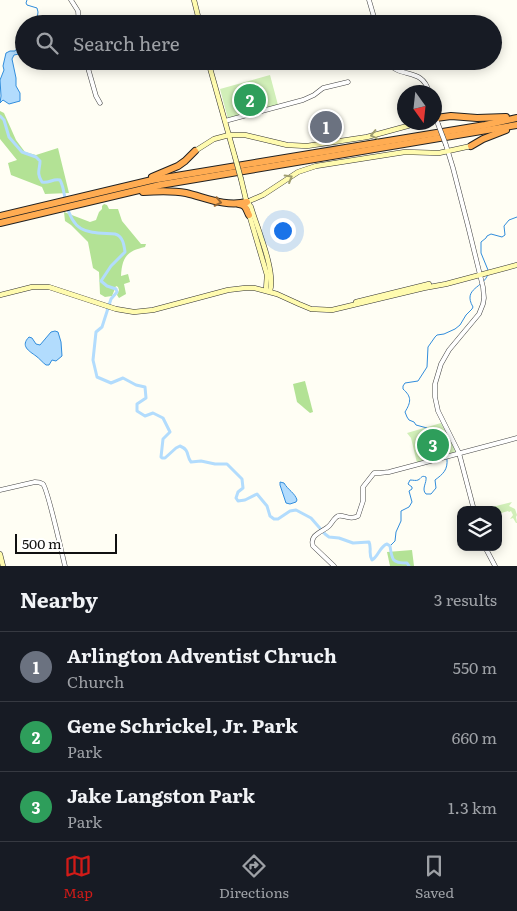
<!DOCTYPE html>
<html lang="en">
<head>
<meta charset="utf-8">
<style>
	body { margin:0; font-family:Literata,serif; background:#20242c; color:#f1f3f6 }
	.controls { position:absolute; right:15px; bottom:15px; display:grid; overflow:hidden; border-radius:10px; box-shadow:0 2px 12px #0003 }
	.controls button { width:45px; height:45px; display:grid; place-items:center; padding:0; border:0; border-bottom:1px solid #363941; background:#171b24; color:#f1f3f6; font:25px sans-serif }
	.compass { position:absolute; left:397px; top:85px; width:45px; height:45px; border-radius:50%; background:#171b24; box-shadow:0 2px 12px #0003; rotate:165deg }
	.scale { position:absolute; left:15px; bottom:12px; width:102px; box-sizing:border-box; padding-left:5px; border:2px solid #101010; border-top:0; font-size:14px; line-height:18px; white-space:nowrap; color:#101010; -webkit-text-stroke:4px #fff; paint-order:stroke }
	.you { position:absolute; left:282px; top:230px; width:18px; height:18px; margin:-12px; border:4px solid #fff; border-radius:50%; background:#1a73e8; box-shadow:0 0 0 8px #1a73e833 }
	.badge { display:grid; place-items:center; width:32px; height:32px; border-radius:50%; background:#d11b18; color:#fff; font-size:16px; font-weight:700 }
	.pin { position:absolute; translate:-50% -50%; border:2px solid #fff; box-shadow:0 1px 5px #0006 }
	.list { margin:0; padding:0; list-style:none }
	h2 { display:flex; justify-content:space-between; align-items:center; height:65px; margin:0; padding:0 20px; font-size:21px }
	h2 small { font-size:16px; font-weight:400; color:#9ea1a6 }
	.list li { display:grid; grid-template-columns:32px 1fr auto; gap:15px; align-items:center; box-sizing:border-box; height:70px; padding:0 20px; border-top:1px solid #363941 }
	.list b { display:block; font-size:19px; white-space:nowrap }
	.list p { margin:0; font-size:16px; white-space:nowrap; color:#9ea1a6 }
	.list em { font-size:16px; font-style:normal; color:#9ea1a6 }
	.icon { flex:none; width:28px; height:28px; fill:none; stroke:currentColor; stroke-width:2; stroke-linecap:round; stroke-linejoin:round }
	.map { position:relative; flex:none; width:517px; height:566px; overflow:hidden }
	.search { position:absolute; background:#171b24; box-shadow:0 2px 12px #0003; left:15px; right:15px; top:15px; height:55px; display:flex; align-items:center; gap:12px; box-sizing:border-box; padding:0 18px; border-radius:28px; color:#9ea1a6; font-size:19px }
	.sheet { height:275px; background:#171b24 }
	nav { display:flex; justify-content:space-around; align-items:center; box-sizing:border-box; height:70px; border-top:1px solid #363941; background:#171b24; font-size:14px; color:#9ea1a6 }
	nav a { display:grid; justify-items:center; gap:2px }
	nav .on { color:#d11b18 }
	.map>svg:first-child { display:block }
	.green { fill:#d1efb8 }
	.forest { fill:#b3e295 }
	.water { fill:#b2dcfd; stroke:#318ddc }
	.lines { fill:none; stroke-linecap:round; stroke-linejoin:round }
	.stream { stroke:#318ddc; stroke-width:1 }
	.river { stroke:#b2dcfd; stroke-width:3 }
	.tertiary-casing { stroke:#434343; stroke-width:5 }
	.secondary-casing { stroke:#323232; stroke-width:5.5 }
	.motorway-casing { stroke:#212121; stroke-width:8 }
	.tertiary { stroke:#fff; stroke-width:4 }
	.secondary { stroke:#fffbaf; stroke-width:4.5 }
	.motorway { stroke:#ffac52; stroke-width:6 }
	.tertiary-bridge-casing { stroke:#434343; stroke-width:5; stroke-linecap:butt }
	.secondary-bridge-casing { stroke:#323232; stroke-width:5.5; stroke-linecap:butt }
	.tertiary-bridge { stroke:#fff; stroke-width:4 }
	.secondary-bridge { stroke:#fffbaf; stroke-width:4.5 }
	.oneway { stroke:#9f9d6f }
	.oneway2 { stroke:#936634 }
</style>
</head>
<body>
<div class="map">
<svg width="517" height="566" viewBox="0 0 517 566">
	<rect width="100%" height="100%" fill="#fffef4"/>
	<g class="green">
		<path d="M270 75 278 105 228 119 220 89Z"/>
		<path d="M441 423 456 452 417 463 411 438 407 433Z"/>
		<path d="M512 502 509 506 515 509 517 515 516 517 517 523H516L513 518 510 519 513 515 511 511 509 512 508 511 498 514V510H476V508L482 506 488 508Z"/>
	</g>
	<g class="forest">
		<path d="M0 111 4 113 16 140 25 152 36 155 58 148 69 193 45 194 42 187 11 175 8 163 17 160 0 139Z"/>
		<path d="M104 204 107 205 109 209H118L122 221 141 244H146L145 247C127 251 122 257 121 276L128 274 130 282 124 284 126 294 119 298 117 295 119 290 118 287 116 286 112 296 105 297 100 294 99 272 93 268 88 242 71 225 65 221 64 212 90 222 96 220 99 212 102 209V206Z"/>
		<path d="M305 381 313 412 310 413 297 402 293 384Z"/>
		<path d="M412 550 414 566H390L387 552Z"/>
	</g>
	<g class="water">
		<path d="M22 43H24V50L19 54 14 55 12 59 16 78V86L20 93V101L9 104 3 100 0 103 1 96 0 80 4 70 3 66 6 53 10 51H15L18 47H21L20 44Z"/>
		<path d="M55 331 58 332 61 342 62 356 56 361 52 360 49 365H46C42 362 40 359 36 356 29 351 20 346 29 337L32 338 36 344 40 345 51 332Z"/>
		<path d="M280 482 284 483C288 490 295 493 297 500L296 502 290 504 286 503 280 485Z"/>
	</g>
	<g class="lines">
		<g class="stream">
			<path d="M27 0 26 3 27 5 37 8 38 12 37 20"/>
			<path d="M488 270 481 253V242L486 238 487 236 491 234 502 237 505 235 504 226 509 220 517 217"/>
			<path d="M447 455 446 451 445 450 429 445 428 443C431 438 430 433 427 428L416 425 414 422 409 420 407 417 405 412C411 402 412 397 403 389V386L405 383 418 381 427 367 428 347 435 337 437 335 444 334 455 329 460 325 466 315 472 309 473 307C462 288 484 288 488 274"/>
			<path d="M390 546 395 541 396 532 401 521V511L409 507 412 502 409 491 412 489V487L408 484 410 480C413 480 416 481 418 480 422 478 421 475 426 477 427 483 421 489 426 494H431L436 488 435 480C443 474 448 470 447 459"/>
		</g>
		<path class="river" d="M0 116 4 120 9 137 22 152 36 157 40 161C40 169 36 173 42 182 49 184 53 178 60 180 64 187 64 196 66 203 74 235 88 232 115 234 123 236 124 245 125 252L111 266 101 281 107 286 116 289 117 292 111 299 102 327 96 332 93 360 97 377 111 383 123 378 136 385 145 387 146 398 137 404V411L145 416 153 413 163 418 170 432 163 439 161 457 162 458H165L176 448 180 446C190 450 186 456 191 462L201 461 215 464H227L242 479 243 488 238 492 236 498 238 501 245 500 257 494 267 506 270 516 274 519H278L290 511 296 510 311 518 325 534 329 537 339 538 353 543 369 542C372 548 368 554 372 560 378 557 380 546 387 544L390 546C392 560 392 563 407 563L409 566"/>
		<defs>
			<g id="tertiary">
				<path d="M71 0 78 11 79 24"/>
				<path d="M369 0 376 24"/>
				<path d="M86 61 96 96 100 103"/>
				<path d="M387 61C399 80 422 66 429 92"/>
				<path d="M434 112 438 124"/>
				<path d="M225 121 303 100 314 95 323 88 348 82"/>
				<path d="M446 145 453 168 468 226 483 287 484 298 483 304 479 314 449 350 441 364 435 384V397L438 411 459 453 474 510"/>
				<path d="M0 490 35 482C38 482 40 482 43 484 48 490 62 554 65 566"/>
				<path d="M485 547 495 566"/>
				<path d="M334 566 313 546C309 534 323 532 329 526 332 523 334 518 338 516 344 514 349 521 358 516L363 501V487L374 473H380L389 472 517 438"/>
			</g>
			<g id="secondary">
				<path d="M194 0 200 24"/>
				<path d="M208 61 235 157"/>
				<path d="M195 151 214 139 229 135H245L287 145 307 146 367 137 422 122"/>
				<path d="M241 179 247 204"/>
				<path d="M247 202 263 195 298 172 316 166 392 154 405 152 439 153 471 146"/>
				<path d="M247 202 251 207C257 228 276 271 270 291"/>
				<path d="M249 214 267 275 266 290"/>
				<path d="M0 295 32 287H49L116 309 134 312 153 310 228 290 245 288H254L277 294 299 304 311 309 332 310 424 288 446 284 517 265"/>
				<path d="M356 302 429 284"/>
				<path d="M0 554 3 566"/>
			</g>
			<g id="motorway">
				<path d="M436 118 451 116 477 118 506 117"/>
				<path d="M471 146 483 139 506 130"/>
				<path d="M152 177 178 166 185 161 195 151"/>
				<path d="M143 192C157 191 171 190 186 193 207 198 225 207 247 202"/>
				<path d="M239 204C246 205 246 209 249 215"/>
				<path d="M0 216 152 180 485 125 517 118"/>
				<path d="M0 223 160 185 517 125"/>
			</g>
		</defs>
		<use href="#tertiary" class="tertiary-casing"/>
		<use href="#secondary" class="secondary-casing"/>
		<use href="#motorway" class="motorway-casing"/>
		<use href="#tertiary" class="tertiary"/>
		<use href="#secondary" class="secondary"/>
		<use href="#motorway" class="motorway"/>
		<defs>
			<path id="tertiary-bridge" d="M438 124 446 145"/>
			<path id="secondary-bridge" d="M235 157 241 179"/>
		</defs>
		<use href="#tertiary-bridge" class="tertiary-bridge-casing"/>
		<use href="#secondary-bridge" class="secondary-bridge-casing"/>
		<use href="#tertiary-bridge" class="tertiary-bridge"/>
		<use href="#secondary-bridge" class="secondary-bridge"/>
	</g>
	<defs><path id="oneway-chevron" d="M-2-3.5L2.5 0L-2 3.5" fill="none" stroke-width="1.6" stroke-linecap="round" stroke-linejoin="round" transform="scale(1.25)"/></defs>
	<g class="oneway">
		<use href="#oneway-chevron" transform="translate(374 135) rotate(167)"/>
		<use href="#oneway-chevron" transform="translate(289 178) rotate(-31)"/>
	</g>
	<use class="oneway2" href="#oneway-chevron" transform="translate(218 202) rotate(12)"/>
</svg>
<div class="controls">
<button><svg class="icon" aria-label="layers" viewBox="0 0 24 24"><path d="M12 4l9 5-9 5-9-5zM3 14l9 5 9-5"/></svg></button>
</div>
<svg class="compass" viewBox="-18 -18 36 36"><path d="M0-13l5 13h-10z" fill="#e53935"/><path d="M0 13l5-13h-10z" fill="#9ea1a6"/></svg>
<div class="scale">500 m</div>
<div class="you"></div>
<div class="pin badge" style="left:326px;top:127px;background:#6b7280">1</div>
<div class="pin badge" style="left:250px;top:100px;background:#2e9e5b">2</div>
<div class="pin badge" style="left:433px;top:445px;background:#2e9e5b">3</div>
<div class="search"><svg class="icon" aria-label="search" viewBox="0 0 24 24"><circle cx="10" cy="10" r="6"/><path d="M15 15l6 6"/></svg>Search here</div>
</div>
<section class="sheet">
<h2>Nearby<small>3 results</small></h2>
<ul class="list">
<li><span class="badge" style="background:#6b7280">1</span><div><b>Arlington Adventist Chruch</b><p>Church</p></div><em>550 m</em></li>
<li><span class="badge" style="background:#2e9e5b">2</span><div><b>Gene Schrickel, Jr. Park</b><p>Park</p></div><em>660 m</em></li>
<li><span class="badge" style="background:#2e9e5b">3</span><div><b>Jake Langston Park</b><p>Park</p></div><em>1.3 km</em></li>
</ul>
</section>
<nav>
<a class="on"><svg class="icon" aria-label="map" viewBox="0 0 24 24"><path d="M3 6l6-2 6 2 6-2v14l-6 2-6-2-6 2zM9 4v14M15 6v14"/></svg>Map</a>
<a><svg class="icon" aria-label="directions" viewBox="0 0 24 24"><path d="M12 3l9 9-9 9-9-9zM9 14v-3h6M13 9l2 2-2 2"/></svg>Directions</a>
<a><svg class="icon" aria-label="saved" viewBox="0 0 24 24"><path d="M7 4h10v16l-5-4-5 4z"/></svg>Saved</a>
</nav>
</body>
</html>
